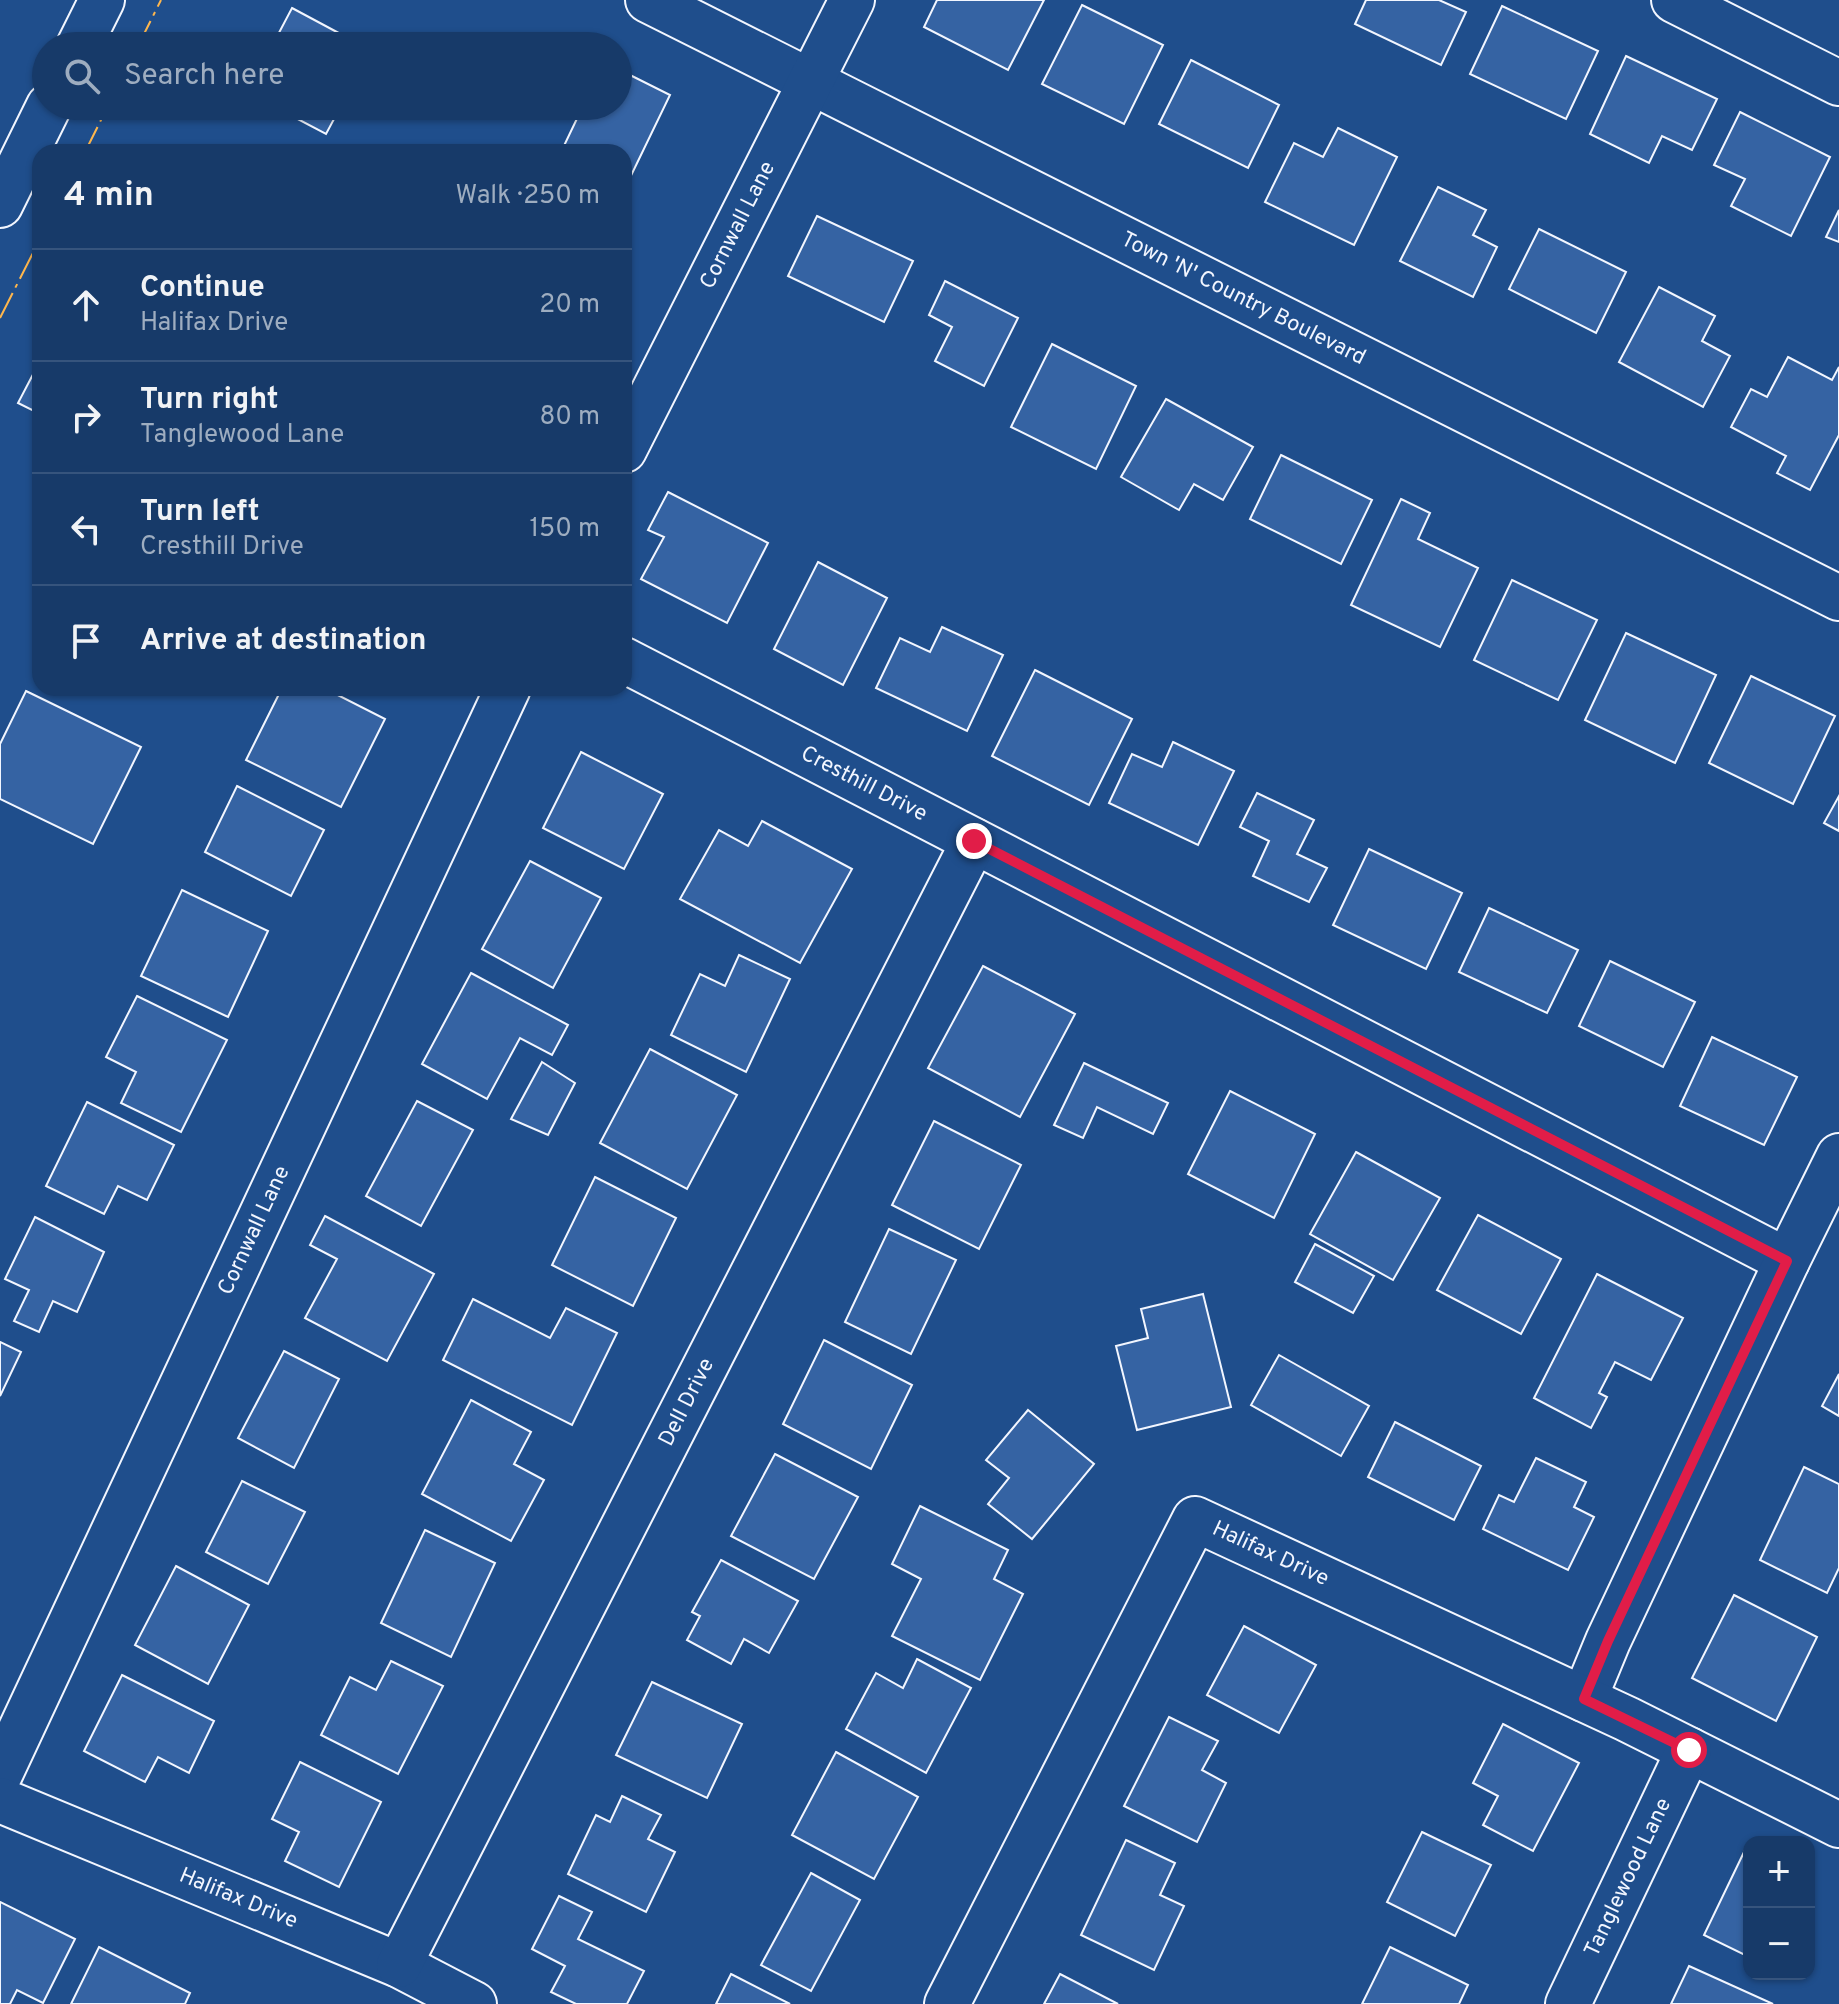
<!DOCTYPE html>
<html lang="en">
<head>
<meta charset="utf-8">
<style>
	body { margin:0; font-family:Overpass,sans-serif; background:#20416f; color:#f1f3f6 }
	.controls { position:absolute; right:24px; bottom:24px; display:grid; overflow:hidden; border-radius:16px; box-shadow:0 2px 6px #0004 }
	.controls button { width:72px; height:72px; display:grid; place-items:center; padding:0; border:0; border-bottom:2px solid #36547d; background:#173a69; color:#f1f3f6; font:40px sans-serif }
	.stop { position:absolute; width:24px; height:24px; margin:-18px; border:6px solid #e11d48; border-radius:50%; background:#fff }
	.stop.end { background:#e11d48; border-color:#fff; box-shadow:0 2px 8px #0008 }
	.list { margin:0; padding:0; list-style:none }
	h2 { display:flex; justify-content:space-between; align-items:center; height:104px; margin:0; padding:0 32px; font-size:34px }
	h2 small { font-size:26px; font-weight:400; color:#9eadc0 }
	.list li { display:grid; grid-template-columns:52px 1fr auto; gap:24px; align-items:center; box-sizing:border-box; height:112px; padding:0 32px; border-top:2px solid #36547d }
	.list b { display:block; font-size:30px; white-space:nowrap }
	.list p { margin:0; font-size:26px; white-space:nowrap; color:#9eadc0 }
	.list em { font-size:26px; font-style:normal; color:#9eadc0 }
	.icon { flex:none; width:44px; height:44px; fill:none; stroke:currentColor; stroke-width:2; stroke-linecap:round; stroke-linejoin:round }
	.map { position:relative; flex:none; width:1839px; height:2004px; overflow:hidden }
	.search { position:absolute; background:#173a69; box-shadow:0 2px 6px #0004; left:32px; top:32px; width:600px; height:88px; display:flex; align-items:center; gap:20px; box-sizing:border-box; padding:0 28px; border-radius:44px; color:#9eadc0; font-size:30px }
	.panel { position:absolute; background:#173a69; box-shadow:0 2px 6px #0004; left:32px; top:144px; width:600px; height:552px; border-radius:24px }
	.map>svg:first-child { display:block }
	.building { fill:#3563a3; stroke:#f2f6ff; stroke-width:2 }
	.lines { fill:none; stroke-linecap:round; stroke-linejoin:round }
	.minor-casing { stroke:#f2f6ff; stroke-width:48 }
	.major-casing { stroke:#f2f6ff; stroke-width:48 }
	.minor { stroke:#1f4e8c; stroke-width:44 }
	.major { stroke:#1f4e8c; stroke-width:44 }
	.power { stroke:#ffb74d; stroke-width:2; stroke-dasharray:28 6 4 6; stroke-linecap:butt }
	.route { stroke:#e11d48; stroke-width:10 }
	.labels { text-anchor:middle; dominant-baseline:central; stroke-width:6; stroke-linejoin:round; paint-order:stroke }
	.street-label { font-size:22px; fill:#f2f6ff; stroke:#1f4e8c }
</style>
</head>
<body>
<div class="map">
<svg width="1839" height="2004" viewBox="0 0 1839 2004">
	<rect width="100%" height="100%" fill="#1f4e8c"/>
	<g class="building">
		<path d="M937 0H1044L1008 70 924 27Z"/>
		<path d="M1366 0H1439L1466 12 1441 65 1355 24Z"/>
		<path d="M1082 5 1163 45 1124 124 1042 84Z"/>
		<path d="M1502 6 1598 51 1566 119 1470 74Z"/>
		<path d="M292 8 363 46H272Z"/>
		<path d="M1626 56 1717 99 1692 150 1662 136 1649 163 1590 134Z"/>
		<path d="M1191 60 1279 105 1248 168 1159 124Z"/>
		<path d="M618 69 670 95 625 188 624 152H561L583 106H618Z"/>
		<path d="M273 106H341L326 134Z"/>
		<path d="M1740 112 1830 157 1791 236 1731 206 1745 179 1714 165Z"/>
		<path d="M1338 128 1397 157 1354 245 1265 202 1294 143 1323 157Z"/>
		<path d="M1438 187 1486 210 1473 235 1497 247 1473 297 1400 261Z"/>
		<path d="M1839 210V242L1826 237Z"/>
		<path d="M817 216 913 261 884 322 788 276Z"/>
		<path d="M1539 229 1626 272 1596 333 1509 289Z"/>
		<path d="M945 281 1018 318 984 386 935 361 952 327 929 315Z"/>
		<path d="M1659 287 1715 316 1702 341 1730 356 1703 407 1619 362Z"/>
		<path d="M1052 344 1136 386 1096 469 1011 427Z"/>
		<path d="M1788 357 1832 380 1839 367V435L1810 490 1777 473 1786 456 1731 427 1751 389 1767 397Z"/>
		<path d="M40 361V414L18 403Z"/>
		<path d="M1166 399 1253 447 1223 500 1194 484 1179 510 1121 477Z"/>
		<path d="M1281 455 1372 500 1341 564 1250 519Z"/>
		<path d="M668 492 768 543 727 623 641 579 664 537 648 530Z"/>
		<path d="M1401 499 1430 513 1418 539 1478 568 1440 647 1351 605Z"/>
		<path d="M818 562 887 598 843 685 774 649Z"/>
		<path d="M1512 580 1597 620 1558 700 1474 660Z"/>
		<path d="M942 627 1003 655 967 731 876 688 900 638 930 652Z"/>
		<path d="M1626 633 1716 675 1675 763 1585 720Z"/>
		<path d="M1035 670 1132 719 1089 805 992 756Z"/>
		<path d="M1751 676 1835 716 1793 804 1709 763Z"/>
		<path d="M282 688H324L385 719 341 807 246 760Z"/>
		<path d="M26 691 141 747 93 844 0 799V744Z"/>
		<path d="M1173 742 1234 771 1198 845 1109 803 1132 754 1162 767Z"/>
		<path d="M581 752 663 794 624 869 543 828Z"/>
		<path d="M237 786 324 830 291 896 205 852Z"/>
		<path d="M1257 793 1314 820 1297 854 1327 868 1309 902 1253 876 1269 841 1240 827Z"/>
		<path d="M1839 796V831L1824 823Z"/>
		<path d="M762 821 852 869 800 963 680 899 719 830 748 846Z"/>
		<path d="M1369 849 1462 893 1426 969 1333 925Z"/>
		<path d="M530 861 601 898 553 988 482 949Z"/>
		<path d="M182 890 268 931 228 1017 141 976Z"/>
		<path d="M1489 908 1578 950 1547 1013 1459 972Z"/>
		<path d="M739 955 790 979 746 1072 671 1035 700 974 725 986Z"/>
		<path d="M1610 961 1695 1002 1663 1067 1579 1026Z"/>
		<path d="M983 966 1075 1014 1020 1117 928 1068Z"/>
		<path d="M471 973 568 1025 552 1055 520 1038 487 1099 422 1064Z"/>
		<path d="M137 996 227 1040 181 1132 121 1103 136 1072 106 1057Z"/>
		<path d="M1712 1037 1797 1077 1764 1145 1680 1106Z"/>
		<path d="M650 1049 737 1095 687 1189 600 1143Z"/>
		<path d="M542 1062 575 1083 548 1135 511 1119Z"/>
		<path d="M1084 1063 1168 1103 1153 1134 1097 1107 1083 1138 1054 1125Z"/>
		<path d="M1230 1091 1315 1134 1274 1218 1188 1174Z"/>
		<path d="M417 1101 473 1130 421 1226 366 1196Z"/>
		<path d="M87 1102 174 1145 147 1200 118 1186 104 1214 46 1186Z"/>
		<path d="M934 1121 1021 1165 979 1249 892 1205Z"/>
		<path d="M1356 1152 1440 1198 1393 1280 1310 1234Z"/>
		<path d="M595 1177 676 1218 633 1306 552 1265Z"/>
		<path d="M1478 1215 1561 1259 1521 1334 1437 1290Z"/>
		<path d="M325 1216 434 1274 387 1361 305 1318 337 1259 310 1245Z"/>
		<path d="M35 1217 104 1252 77 1312 53 1301 39 1332 14 1321 29 1290 5 1279Z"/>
		<path d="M889 1229 956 1260 911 1354 845 1322Z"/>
		<path d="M1315 1244 1374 1276 1353 1313 1295 1282Z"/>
		<path d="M1597 1274 1683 1318 1651 1380 1615 1362 1599 1393 1607 1397 1591 1428 1534 1398Z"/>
		<path d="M1203 1294 1231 1407 1137 1430 1116 1346 1148 1338 1141 1309Z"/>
		<path d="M473 1299 550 1338 566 1308 617 1333 572 1425 443 1360Z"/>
		<path d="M824 1340 912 1385 871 1469 783 1424Z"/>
		<path d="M0 1342 21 1352 0 1396Z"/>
		<path d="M284 1351 339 1379 294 1468 238 1438Z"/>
		<path d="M1279 1355 1369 1406 1341 1456 1251 1405Z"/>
		<path d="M1839 1374V1416L1822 1406Z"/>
		<path d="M471 1400 531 1432 514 1464 544 1480 511 1541 422 1494Z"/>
		<path d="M1028 1410 1094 1464 1032 1539 988 1504 1009 1478 986 1460Z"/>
		<path d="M1395 1422 1481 1466 1454 1520 1368 1477Z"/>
		<path d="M775 1454 858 1497 814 1579 731 1536Z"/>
		<path d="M1536 1458 1586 1482 1574 1507 1594 1517 1568 1570 1483 1529 1499 1495 1514 1502Z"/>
		<path d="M1804 1467 1839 1484V1568L1827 1593 1760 1560Z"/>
		<path d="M242 1481 305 1512 268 1584 206 1552Z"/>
		<path d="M920 1506 1008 1550 994 1579 1023 1594 980 1680 892 1636 921 1579 892 1564Z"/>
		<path d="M425 1530 495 1563 451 1657 381 1623Z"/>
		<path d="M721 1560 798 1601 769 1653 744 1639 731 1664 687 1640 700 1616 692 1612Z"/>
		<path d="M176 1566 249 1605 208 1684 135 1645Z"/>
		<path d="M1734 1595 1817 1637 1776 1721 1692 1678Z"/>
		<path d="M1244 1626 1316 1665 1279 1733 1207 1695Z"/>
		<path d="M917 1659 971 1688 926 1773 846 1729 876 1673 903 1688Z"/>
		<path d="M391 1661 443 1686 398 1774 321 1735 350 1677 376 1690Z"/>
		<path d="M122 1675 214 1721 189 1773 158 1757 145 1782 84 1751Z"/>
		<path d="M652 1682 742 1724 707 1798 616 1755Z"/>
		<path d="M1169 1717 1218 1741 1202 1770 1226 1783 1197 1842 1124 1806Z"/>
		<path d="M1503 1724 1579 1763 1533 1851 1483 1825 1498 1796 1473 1783Z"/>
		<path d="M836 1752 918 1797 874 1879 792 1835Z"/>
		<path d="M300 1762 381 1802 339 1887 285 1861 299 1832 272 1819Z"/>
		<path d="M622 1796 661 1815 648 1839 675 1852 646 1912 568 1874 596 1815 610 1822Z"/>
		<path d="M1422 1832 1491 1865 1455 1936 1387 1902Z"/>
		<path d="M1126 1840 1175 1863 1160 1895 1184 1906 1154 1970 1081 1935Z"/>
		<path d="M1745 1850 1749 1851V1957L1704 1935Z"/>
		<path d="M811 1873 860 1900 811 1991 761 1965Z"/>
		<path d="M559 1896 592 1912 578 1939 644 1971 627 2004H576L551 1992 565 1966 532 1949Z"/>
		<path d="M0 1902 75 1939 43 2003 17 1990 10 2004H0Z"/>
		<path d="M99 1947 190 1993 185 2004H71Z"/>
		<path d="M1390 1947 1468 1985 1459 2004H1362Z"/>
		<path d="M1689 1966 1773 2004H1671Z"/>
		<path d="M731 1974 790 2004H716Z"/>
		<path d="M1060 1974 1118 2004H1044Z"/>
	</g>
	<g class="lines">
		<defs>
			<g id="minor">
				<path id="s1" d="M648 0 1839 598"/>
				<path d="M1674 0 1839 83"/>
				<path id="s2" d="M624 450 852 0"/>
				<path id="s3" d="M624 660 1787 1261"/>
				<path d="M1584 1699 1608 1641 1787 1261 1839 1156"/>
				<path id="s4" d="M0 1774 508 688"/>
				<path id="s5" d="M0 1800 399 1965 474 2004"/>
				<path id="s6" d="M399 1965 974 841"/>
				<path id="s7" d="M947 2004 1195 1519 1627 1719 1839 1825"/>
				<path id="s8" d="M1568 2004 1689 1750"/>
			</g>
			<g id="major">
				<path d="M79 46 102 0"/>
				<path d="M0 205 49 106"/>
			</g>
		</defs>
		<use href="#minor" class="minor-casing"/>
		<use href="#major" class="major-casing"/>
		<use href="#minor" class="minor"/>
		<use href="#major" class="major"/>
		<g class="power">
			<path d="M138 46 161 0"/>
			<path d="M85 152 108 106"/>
			<path d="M0 318 40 239"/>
		</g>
	</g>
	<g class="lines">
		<path class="route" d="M974 841 1787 1261 1608 1641 1584 1699 1689 1750"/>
	</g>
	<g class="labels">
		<g class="street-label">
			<text stroke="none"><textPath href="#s2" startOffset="252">Cornwall Lane</textPath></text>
			<text stroke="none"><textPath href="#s1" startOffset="666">Town 'N' Country Boulevard</textPath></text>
			<text stroke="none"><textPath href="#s3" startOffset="270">Cresthill Drive</textPath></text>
			<text stroke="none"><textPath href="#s4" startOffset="600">Cornwall Lane</textPath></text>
			<text stroke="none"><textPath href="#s6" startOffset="632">Dell Drive</textPath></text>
			<text stroke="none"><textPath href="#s7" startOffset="628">Halifax Drive</textPath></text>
			<text stroke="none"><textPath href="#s8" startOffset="140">Tanglewood Lane</textPath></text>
			<text stroke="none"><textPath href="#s5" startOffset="258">Halifax Drive</textPath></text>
		</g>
	</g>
</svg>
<div class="controls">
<button>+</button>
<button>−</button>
</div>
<div class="stop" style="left:1689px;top:1750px"></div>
<div class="stop end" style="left:974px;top:841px"></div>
<div class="search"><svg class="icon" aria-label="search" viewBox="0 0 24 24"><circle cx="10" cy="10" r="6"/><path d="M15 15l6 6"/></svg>Search here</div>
<section class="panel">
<h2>4 min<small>Walk · 250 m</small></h2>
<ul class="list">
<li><svg class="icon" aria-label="ahead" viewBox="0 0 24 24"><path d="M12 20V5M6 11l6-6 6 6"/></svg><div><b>Continue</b><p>Halifax Drive</p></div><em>20 m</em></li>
<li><svg class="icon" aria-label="right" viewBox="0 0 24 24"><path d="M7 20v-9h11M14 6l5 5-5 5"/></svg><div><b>Turn right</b><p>Tanglewood Lane</p></div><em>80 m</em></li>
<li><svg class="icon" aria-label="left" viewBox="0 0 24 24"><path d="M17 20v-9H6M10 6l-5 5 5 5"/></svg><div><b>Turn left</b><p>Cresthill Drive</p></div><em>150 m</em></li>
<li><svg class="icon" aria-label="arrive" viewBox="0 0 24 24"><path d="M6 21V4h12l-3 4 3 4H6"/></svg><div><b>Arrive at destination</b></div></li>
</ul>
</section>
</div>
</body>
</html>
